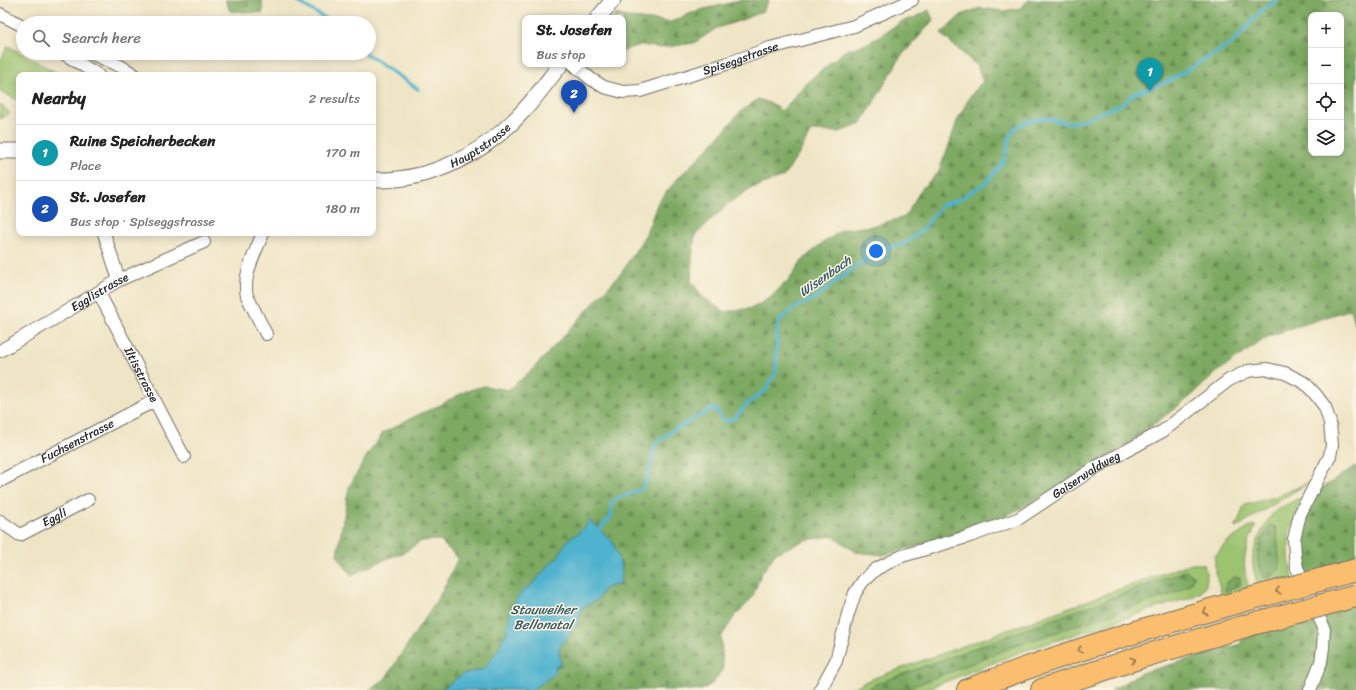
<!DOCTYPE html>
<html lang="en">
<head>
<meta charset="utf-8">
<style>
	body { margin:0; font-family:Sriracha,sans-serif; background:#f6f6f6; color:#222 }
	.controls { position:absolute; right:12px; top:12px; display:grid; overflow:hidden; border-radius:8px; box-shadow:0 2px 10px #0003 }
	.controls button { width:36px; height:36px; display:grid; place-items:center; padding:0; border:0; border-bottom:1px solid #e0e0e0; background:#fff; color:#222; font:20px sans-serif }
	.you { position:absolute; left:876px; top:251px; width:14px; height:14px; margin:-10px; border:3px solid #fff; border-radius:50%; background:#1a73e8; box-shadow:0 0 0 6px #1a73e833 }
	.badge { display:grid; place-items:center; width:26px; height:26px; border-radius:50%; background:#d1495b; color:#fff; font-size:13px; font-weight:700 }
	.pin { position:absolute; translate:-50% -33px; filter:drop-shadow(0 1px 2px #0008) }
	.pin::after { content:''; position:absolute; top:21px; width:14px; height:12px; background:inherit; clip-path:polygon(0 0,100% 0,50% 100%) }
	.popup { position:absolute; left:522px; top:15px; width:104px; height:52px; box-sizing:border-box; display:grid; place-content:center; border-radius:8px; background:#fff; filter:drop-shadow(0 1px 3px #0005); font-size:13px; white-space:nowrap; color:#767676 }
	.popup b { font-size:15px; color:#222 }
	.popup::after { content:''; position:absolute; left:50%; top:100%; margin-left:-8px; border:8px solid transparent; border-top-color:#fff }
	.list { margin:0; padding:0; list-style:none }
	h2 { display:flex; justify-content:space-between; align-items:center; height:52px; margin:0; padding:0 16px; font-size:17px }
	h2 small { font-size:13px; font-weight:400; color:#767676 }
	.list li { display:grid; grid-template-columns:26px 1fr auto; gap:12px; align-items:center; box-sizing:border-box; height:56px; padding:0 16px; border-top:1px solid #e0e0e0 }
	.list b { display:block; font-size:15px; white-space:nowrap }
	.list p { margin:0; font-size:13px; white-space:nowrap; color:#767676 }
	.list em { font-size:13px; font-style:normal; color:#767676 }
	.icon { flex:none; width:22px; height:22px; fill:none; stroke:currentColor; stroke-width:2; stroke-linecap:round; stroke-linejoin:round }
	.map { position:relative; flex:none; width:1356px; height:690px; overflow:hidden }
	.search { position:absolute; background:#fff; box-shadow:0 2px 10px #0003; left:16px; top:16px; width:360px; height:44px; display:flex; align-items:center; gap:10px; box-sizing:border-box; padding:0 14px; border-radius:22px; color:#767676; font-size:15px }
	.panel { position:absolute; background:#fff; box-shadow:0 2px 10px #0003; left:16px; top:72px; width:360px; height:164px; border-radius:8px }
	.map>svg:first-child { display:block }
	.grass { fill:#9cc36f; stroke:#64774d }
	.forest { fill:url(#forest-firs); stroke:#546a46; fill-rule:evenodd }
	.park { fill:url(#park-dots); stroke:#64774d }
	.water { fill:#4fb2ce; stroke:#3d6e7c }
	.lines { fill:none; stroke-linecap:round; stroke-linejoin:round }
	.stream { stroke:#4fb2ce; stroke-width:3.5 }
	.minor-casing { stroke:#706c61; stroke-width:14 }
	.tertiary-casing { stroke:#706c61; stroke-width:17 }
	.motorway-casing { stroke:#706c61; stroke-width:24 }
	.minor { stroke:#fff; stroke-width:12 }
	.tertiary { stroke:#fff; stroke-width:15 }
	.motorway { stroke:#fbbe6e; stroke-width:22 }
	.motorway-bridge-casing { stroke:#706c61; stroke-width:24; stroke-linecap:butt }
	.motorway-bridge { stroke:#fbbe6e; stroke-width:22 }
	.oneway { stroke:#93744c }
	.labels { text-anchor:middle; dominant-baseline:central; stroke-width:3; stroke-linejoin:round; paint-order:stroke }
	.street-label { font-size:12px; fill:#2b2b2b; stroke:#fcf5e5 }
	.water-label { font-size:13px; font-style:italic; fill:#385a64; stroke:#fcf5e5 }
</style>
</head>
<body>
<div class="map">
<svg width="1356" height="690" viewBox="0 0 1356 690">
	<defs>
		<pattern id="forest-firs" width="22" height="20" patternUnits="userSpaceOnUse"><rect width="22" height="20" fill="#7da962"/><path d="M5 1l3.5 6h-7zM16 11l3.5 6h-7z" fill="#678a51"/></pattern>
		<pattern id="park-dots" width="8" height="8" patternUnits="userSpaceOnUse"><rect width="8" height="8" fill="#9cc36f"/><path d="M2 2h.1M6 6h.1" fill="none" stroke="#7f9f5b" stroke-width="1.8" stroke-linecap="round"/></pattern>
	</defs>
	<rect width="100%" height="100%" fill="#fcf5e5"/>
	<filter id="ink" filterUnits="userSpaceOnUse"><feTurbulence type="fractalNoise" baseFrequency=".025" numOctaves="2"/><feDisplacementMap in="SourceGraphic" scale="8" xChannelSelector="R" yChannelSelector="G"/><feConvolveMatrix kernelMatrix="1 2 1 2 8 2 1 2 1" color-interpolation-filters="sRGB"/></filter>
	<filter id="wash" filterUnits="userSpaceOnUse"><feTurbulence type="fractalNoise" baseFrequency=".012" numOctaves="4" result="noise"/><feDisplacementMap in="SourceGraphic" scale="16" xChannelSelector="R" yChannelSelector="G"/><feGaussianBlur stdDeviation="0.9" result="paint"/><feColorMatrix in="noise" values="0 0 0 0 0 0 0 0 0 0 0 0 0 0 0 0 0 1.4 0 .05"/><feComposite in="paint" operator="in"/></filter>
	<g filter="url(#wash)">
		<rect width="100%" height="100%" fill="#efe5c6"/>
		<g class="grass">
			<path d="M8 46 61 75H19V101L0 91V61Z"/>
			<path d="M1310 482 1235 528 1245 505 1274 497Z"/>
			<path d="M1297 499 1302 500 1289 533V558L1293 579 1259 588C1256 578 1252 568 1253 557 1255 544 1266 518 1277 510 1283 506 1290 503 1297 499Z"/>
			<path d="M1253 525 1256 527C1248 540 1243 556 1245 571 1245 577 1248 584 1250 590L1223 598 1215 572V556L1227 542Z"/>
			<path d="M1189 564H1204L1207 577 1206 585 1200 593 1190 598 1150 610 1021 652 924 690H848L869 680Z"/>
		</g>
		<g class="forest">
			<path d="M225 0H262L263 13 230 11Z"/>
			<path d="M743 0H769L763 11 739 21 717 28 694 43 660 48 640 45 627 49 623 52V18H613L616 14 630 18 671 22 696 11Z"/>
			<path d="M1029 0H1356V328L1351 309 1269 336 1217 372 1191 396 1132 441 1053 491 1002 518 941 540 883 555 856 552 833 536 805 540 776 553 761 574 752 598 735 616 721 637 723 668 713 683 702 690H369L385 679 443 590 458 558 439 540 421 541 403 553 381 561 351 575 337 555 349 487 368 454 383 433 407 420 440 405 466 391 484 386 508 390 531 371 548 353 622 272 646 234 658 202 681 175 714 142 740 112 758 99 775 105 781 111 793 99 805 84 846 50 866 44 903 21 916 17 929 10 933 20 917 39 901 56 861 124 839 132 811 131 799 154 784 176 750 189 729 203 695 235 692 259 691 281 702 296 724 312 752 308 770 298 789 279 801 262 817 247 842 230 872 226 905 217 922 188 938 173 948 148 957 121 971 95 983 81 976 65 941 34 961 15 980 8 1004 11 1020 8ZM1311 15H1341V153H1311Z"/>
			<path d="M1356 466V564L1309 577 1300 554 1301 527 1319 490Z"/>
			<path d="M1270 525 1275 527 1277 534 1280 569 1271 578 1263 577 1257 560 1261 541Z"/>
			<path d="M1185 571 1194 576 1190 584 1173 594 1020 644 904 690H865L876 684Z"/>
			<path d="M1234 577 1240 578 1241 585 1229 590 1225 591 1226 583Z"/>
			<path d="M1356 603V690H1111L1141 673 1241 644V641L1256 631Z"/>
		</g>
		<path class="park" d="M0 104 9 112V114L0 119Z"/>
		<path class="water" d="M589 520 613 542 622 569 620 584 605 588 598 599 582 608 578 623 559 648 561 665 555 667 556 673 532 690H441L463 674 484 669 499 648 502 639 506 634 511 608 517 598 524 590 534 583 549 565 558 557 563 547 572 536 578 534 580 530 585 528Z"/>
		<g class="lines">
			<g class="stream">
				<path d="M295 0 333 23"/>
				<path d="M365 53 418 89"/>
				<path d="M599 530 611 516 612 501 642 489 650 470 655 444 672 431 712 409 717 410 722 420 726 421 735 418 747 404 766 390 776 372 777 328 780 320 794 308 812 300 871 255 883 248 905 244 923 229 942 205 958 200 987 182 1003 162 1010 137 1015 128 1026 122 1043 118 1069 123 1080 121 1122 104 1135 93 1169 81 1232 43 1262 10 1278 0"/>
			</g>
		</g>
	</g>
	<g filter="url(#ink)">
		<g class="lines">
			<defs>
				<g id="minor">
					<path d="M0 14 23 26"/>
					<path d="M63 53 98 75"/>
					<path d="M91 53 122 67 135 75"/>
					<path id="s1" d="M573 64 591 79 604 87 623 92 640 91 729 63 770 48 854 26 912 0"/>
					<path d="M104 233 119 280"/>
					<path d="M263 233C256 252 242 275 247 296L266 334"/>
					<path id="s2" d="M99 293 184 457"/>
					<path id="s3" d="M0 351 119 280 204 242"/>
					<path id="s4" d="M0 481 154 401"/>
					<path id="s5" d="M0 521 20 535 88 500"/>
					<path id="s6" d="M820 690 836 661 848 614 855 593 863 581 876 569 902 556 970 536 1018 519 1096 467 1163 431 1229 380 1248 371 1267 369 1285 373 1305 383 1316 395 1325 407 1330 423 1332 445 1330 456 1300 514 1294 539 1295 556 1297 568 1324 628 1323 648 1321 662 1310 690"/>
				</g>
				<g id="tertiary">
					<path d="M598 18 613 0"/>
					<path d="M0 151H19"/>
					<path id="s7" d="M373 180C432 182 487 152 525 109 538 95 549 79 561 64"/>
				</g>
				<g id="motorway">
					<path d="M968 690C1057 655 1149 627 1242 601"/>
					<path d="M1042 690 1141 657 1249 625"/>
				</g>
			</defs>
			<use href="#minor" class="minor-casing"/>
			<use href="#tertiary" class="tertiary-casing"/>
			<use href="#motorway" class="motorway-casing"/>
			<use href="#minor" class="minor"/>
			<use href="#tertiary" class="tertiary"/>
			<use href="#motorway" class="motorway"/>
			<defs>
				<g id="motorway-bridge">
					<path d="M1242 601 1356 570"/>
					<path d="M1249 625 1356 596"/>
				</g>
			</defs>
			<use href="#motorway-bridge" class="motorway-bridge-casing"/>
			<use href="#motorway-bridge" class="motorway-bridge"/>
		</g>
		<defs><path id="oneway-chevron" d="M-2-3.5L2.5 0L-2 3.5" fill="none" stroke-width="1.6" stroke-linecap="round" stroke-linejoin="round"/></defs>
		<g class="oneway">
			<use href="#oneway-chevron" transform="translate(1278 591) rotate(165)"/>
			<use href="#oneway-chevron" transform="translate(1205 612) rotate(164)"/>
			<use href="#oneway-chevron" transform="translate(1080 650) rotate(162)"/>
			<use href="#oneway-chevron" transform="translate(1133 660) rotate(-18)"/>
		</g>
	</g>
	<g class="labels">
		<g class="street-label">
			<text stroke="none"><textPath href="#s1" startOffset="181">Spiseggstrasse</textPath></text>
			<text stroke="none"><textPath href="#s7" startOffset="115">Hauptstrasse</textPath></text>
			<text stroke="none"><textPath href="#s3" startOffset="116">Egglistrasse</textPath></text>
			<text stroke="none"><textPath href="#s2" startOffset="92">Iltisstrasse</textPath></text>
			<text stroke="none"><textPath href="#s4" startOffset="87">Fuchsenstrasse</textPath></text>
			<text stroke="none"><textPath href="#s6" startOffset="368">Gaiserwaldweg</textPath></text>
			<text stroke="none"><textPath href="#s5" startOffset="63">Eggli</textPath></text>
		</g>
		<g class="water-label">
			<text transform="translate(825 276) rotate(-35)">Wisenbach</text>
			<text x="543" y="609">Stauweiher<tspan x="543" dy="15">Bellonatal</tspan></text>
		</g>
	</g>
</svg>
<div class="controls">
<button>+</button>
<button>−</button>
<button><svg class="icon" aria-label="locate" viewBox="0 0 24 24"><circle cx="12" cy="12" r="6"/><path d="M12 2v4M12 18v4M2 12h4M18 12h4"/></svg></button>
<button><svg class="icon" aria-label="layers" viewBox="0 0 24 24"><path d="M12 4l9 5-9 5-9-5zM3 14l9 5 9-5"/></svg></button>
</div>
<div class="you"></div>
<div class="pin badge" style="left:1150px;top:91px;background:#0f9aa8">1</div>
<div class="pin badge" style="left:574px;top:113px;background:#1a4fb4">2</div>
<div class="popup"><b>St. Josefen</b>Bus stop</div>
<div class="search"><svg class="icon" aria-label="search" viewBox="0 0 24 24"><circle cx="10" cy="10" r="6"/><path d="M15 15l6 6"/></svg>Search here</div>
<section class="panel">
<h2>Nearby<small>2 results</small></h2>
<ul class="list">
<li><span class="badge" style="background:#0f9aa8">1</span><div><b>Ruine Speicherbecken</b><p>Place</p></div><em>170 m</em></li>
<li><span class="badge" style="background:#1a4fb4">2</span><div><b>St. Josefen</b><p>Bus stop · Spiseggstrasse</p></div><em>180 m</em></li>
</ul>
</section>
</div>
</body>
</html>
